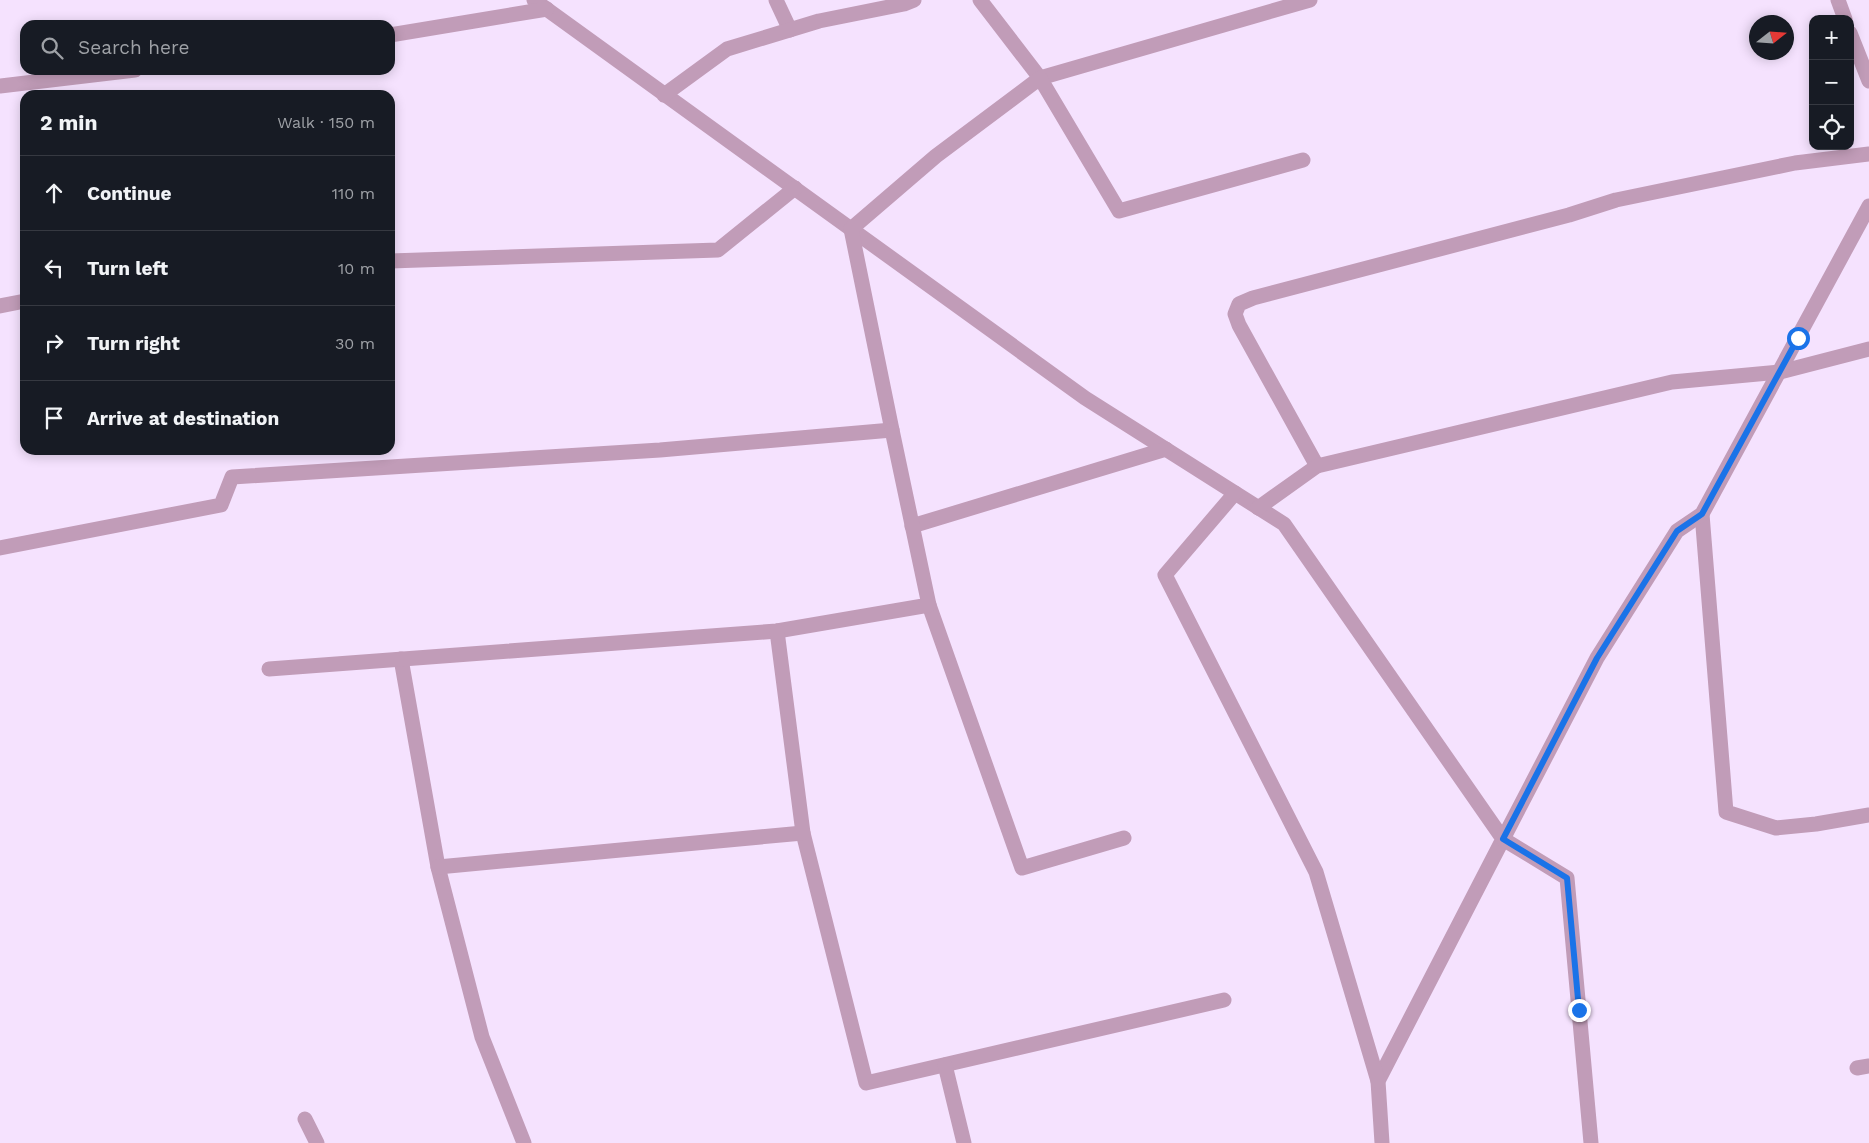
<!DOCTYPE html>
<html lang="en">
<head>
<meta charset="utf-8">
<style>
	body { margin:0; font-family:"Work Sans",sans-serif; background:#242831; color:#f1f3f6 }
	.controls { position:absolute; right:15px; top:15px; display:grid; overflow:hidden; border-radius:10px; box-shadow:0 2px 12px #0003 }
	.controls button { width:45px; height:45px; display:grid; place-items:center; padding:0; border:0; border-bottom:1px solid #363941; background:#171b24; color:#f1f3f6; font:25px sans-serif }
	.compass { position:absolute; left:1749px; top:15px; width:45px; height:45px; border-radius:50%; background:#171b24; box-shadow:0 2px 12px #0003; rotate:73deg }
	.stop { position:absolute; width:15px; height:15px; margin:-11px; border:4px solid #1a73e8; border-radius:50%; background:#fff }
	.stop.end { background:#1a73e8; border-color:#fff; box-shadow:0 1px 5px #0008 }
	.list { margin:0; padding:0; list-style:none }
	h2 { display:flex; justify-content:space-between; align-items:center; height:65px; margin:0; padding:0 20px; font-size:21px }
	h2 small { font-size:16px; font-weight:400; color:#9ea1a6 }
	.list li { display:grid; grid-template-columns:32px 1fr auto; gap:15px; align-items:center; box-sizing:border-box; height:75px; padding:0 20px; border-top:1px solid #363941 }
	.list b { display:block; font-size:19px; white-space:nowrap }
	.list em { font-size:16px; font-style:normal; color:#9ea1a6 }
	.icon { flex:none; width:28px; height:28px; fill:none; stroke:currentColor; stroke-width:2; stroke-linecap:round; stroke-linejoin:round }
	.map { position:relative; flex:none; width:1869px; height:1143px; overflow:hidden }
	.search { position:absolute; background:#171b24; box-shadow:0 2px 12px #0003; left:20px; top:20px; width:375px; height:55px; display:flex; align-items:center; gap:12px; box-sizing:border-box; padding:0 18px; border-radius:15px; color:#9ea1a6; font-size:19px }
	.panel { position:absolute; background:#171b24; box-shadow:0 2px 12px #0003; left:20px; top:90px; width:375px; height:365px; border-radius:15px }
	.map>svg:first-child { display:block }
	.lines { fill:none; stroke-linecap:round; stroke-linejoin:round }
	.minor { stroke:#c19cb8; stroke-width:15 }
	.route { stroke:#1a73e8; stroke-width:6 }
</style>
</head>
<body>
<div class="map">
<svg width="1869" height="1143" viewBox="0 0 1869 1143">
	<rect width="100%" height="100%" fill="#f5e2fe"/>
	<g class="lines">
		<g class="minor">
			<path d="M534 0 1085 398 1284 524 1503 839 1378 1081 1382 1143"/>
			<path d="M776 0 790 30"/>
			<path d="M980 0 1040 78 1310 0"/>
			<path d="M1838 0 1845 19"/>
			<path d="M1850 33 1869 81"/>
			<path d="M390 35 547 9"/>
			<path d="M0 86 135 70"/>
			<path d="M664 95 727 49 819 21 904 4 914 0"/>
			<path d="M390 261 718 250 795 188"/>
			<path d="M0 306 25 301"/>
			<path d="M1317 466 1239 325 1235 314 1239 304 1253 298 1569 215 1616 200 1795 163 1869 154"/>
			<path d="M1235 493 1165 575 1316 872 1378 1081"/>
			<path d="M1258 508 1317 466 1672 382 1780 372 1869 349"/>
			<path d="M1702 514 1726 812 1776 828 1816 824 1869 815"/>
			<path d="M912 526 1166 449"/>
			<path d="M0 548 221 505 232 477 660 450 892 430 851 229 936 156 1040 78 1119 211 1303 160"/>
			<path d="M929 605 1022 868 1124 838"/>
			<path d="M401 659 438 867 482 1037 524 1143"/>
			<path d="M269 669 777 631 929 605 892 430"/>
			<path d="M803 833 866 1083 1224 1000"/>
			<path d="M438 867 803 833 777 631"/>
			<path d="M945 1065 964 1143"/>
			<path d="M1857 1068 1869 1066"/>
			<path d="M305 1119 317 1143"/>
			<path d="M1591 1143 1567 878 1503 839 1597 658 1677 531 1702 514 1869 206"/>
		</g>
	</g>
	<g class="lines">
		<path class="route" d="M1579 1010 1567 878 1503 839 1597 658 1677 531 1702 514 1798 338"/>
	</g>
</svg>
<div class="controls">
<button>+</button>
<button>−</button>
<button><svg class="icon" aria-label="locate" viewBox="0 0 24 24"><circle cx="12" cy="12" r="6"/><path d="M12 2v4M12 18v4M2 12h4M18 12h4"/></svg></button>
</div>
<svg class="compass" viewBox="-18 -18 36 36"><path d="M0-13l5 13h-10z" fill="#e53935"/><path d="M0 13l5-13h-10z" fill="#9ea1a6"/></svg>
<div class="stop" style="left:1798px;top:338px"></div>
<div class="stop end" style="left:1579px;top:1010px"></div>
<div class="search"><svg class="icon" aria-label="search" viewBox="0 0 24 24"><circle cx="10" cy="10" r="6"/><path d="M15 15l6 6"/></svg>Search here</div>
<section class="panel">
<h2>2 min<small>Walk · 150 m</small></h2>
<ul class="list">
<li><svg class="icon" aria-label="ahead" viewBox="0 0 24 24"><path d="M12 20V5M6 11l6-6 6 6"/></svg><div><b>Continue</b></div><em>110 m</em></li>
<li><svg class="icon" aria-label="left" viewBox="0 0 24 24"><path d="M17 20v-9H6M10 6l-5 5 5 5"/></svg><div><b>Turn left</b></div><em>10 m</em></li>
<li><svg class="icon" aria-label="right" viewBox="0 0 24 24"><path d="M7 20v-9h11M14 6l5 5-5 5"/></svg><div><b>Turn right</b></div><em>30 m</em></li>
<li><svg class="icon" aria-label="arrive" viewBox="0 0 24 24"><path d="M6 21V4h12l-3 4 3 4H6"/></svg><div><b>Arrive at destination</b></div></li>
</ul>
</section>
</div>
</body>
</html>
